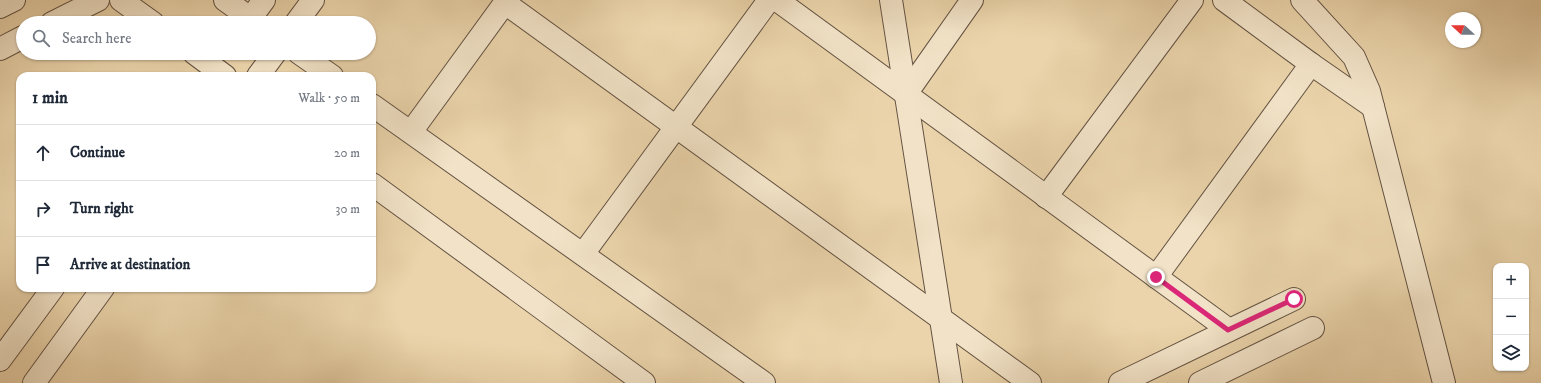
<!DOCTYPE html>
<html lang="en">
<head>
<meta charset="utf-8">
<style>
	body { margin:0; font-family:"IM FELL DW Pica",serif; background:#f6f6f7; color:#1f2937 }
	.controls { position:absolute; right:12px; bottom:12px; display:grid; overflow:hidden; border-radius:8px; box-shadow:0 1px 3px #0004 }
	.controls button { width:36px; height:36px; display:grid; place-items:center; padding:0; border:0; border-bottom:1px solid #e0e1e3; background:#fff; color:#1f2937; font:20px sans-serif }
	.compass { position:absolute; left:1445px; top:12px; width:36px; height:36px; border-radius:50%; background:#fff; box-shadow:0 1px 3px #0004; rotate:291deg }
	.stop { position:absolute; width:12px; height:12px; margin:-9px; border:3px solid #db2777; border-radius:50%; background:#fff }
	.stop.end { background:#db2777; border-color:#fff; box-shadow:0 1px 4px #0008 }
	.list { margin:0; padding:0; list-style:none }
	h2 { display:flex; justify-content:space-between; align-items:center; height:52px; margin:0; padding:0 16px; font-size:17px }
	h2 small { font-size:13px; font-weight:400; color:#747a83 }
	.list li { display:grid; grid-template-columns:26px 1fr auto; gap:12px; align-items:center; box-sizing:border-box; height:56px; padding:0 16px; border-top:1px solid #e0e1e3 }
	.list b { display:block; font-size:15px; white-space:nowrap }
	.list em { font-size:13px; font-style:normal; color:#747a83 }
	.icon { flex:none; width:22px; height:22px; fill:none; stroke:currentColor; stroke-width:2; stroke-linecap:round; stroke-linejoin:round }
	.map { position:relative; flex:none; width:1541px; height:383px; overflow:hidden }
	.search { position:absolute; background:#fff; box-shadow:0 1px 3px #0004; left:16px; top:16px; width:360px; height:44px; display:flex; align-items:center; gap:10px; box-sizing:border-box; padding:0 14px; border-radius:22px; color:#747a83; font-size:15px }
	.panel { position:absolute; background:#fff; box-shadow:0 1px 3px #0004; left:16px; top:72px; width:360px; height:220px; border-radius:12px }
	.map>svg:first-child { display:block }
	.lines { fill:none; stroke-linecap:round; stroke-linejoin:round }
	.minor-casing { stroke:#635242; stroke-width:24 }
	.minor { stroke:#f2e3c8; stroke-width:22 }
	.route { stroke:#db2777; stroke-width:5 }
</style>
</head>
<body>
<div class="map">
<svg width="1541" height="383" viewBox="0 0 1541 383">
	<rect width="100%" height="100%" fill="#ebd4ab"/>
	<filter id="stains"><feTurbulence type="fractalNoise" baseFrequency=".005" numOctaves="4"/><feColorMatrix values="0 0 0 0 .2 0 0 0 0 .09 0 0 0 0 .02 0 0 0 .5 -.17"/></filter>
	<radialGradient id="worn" r=".72"><stop offset=".6" stop-color="#630" stop-opacity="0"/><stop offset="1" stop-color="#630" stop-opacity=".3"/></radialGradient>
	<g class="lines">
		<defs>
			<g id="minor">
				<path d="M121 0 153 23"/>
				<path d="M225 0 257 23"/>
				<path d="M777 0 1229 330"/>
				<path d="M891 0 951 383"/>
				<path d="M1224 0 1311 64 1373 107"/>
				<path d="M1302 0 1354 57 1369 91 1444 383"/>
				<path d="M505 3 1030 383"/>
				<path d="M0 7 14 0"/>
				<path d="M52 23 98 0"/>
				<path d="M247 23 264 0"/>
				<path d="M296 23 313 0"/>
				<path d="M0 49 23 37"/>
				<path d="M194 53 225 76"/>
				<path d="M299 53 332 76"/>
				<path d="M258 76 275 53"/>
				<path d="M906 94 972 0"/>
				<path d="M372 105 764 383"/>
				<path d="M411 132 507 0"/>
				<path d="M372 184 644 383"/>
				<path d="M1046 197 1192 0"/>
				<path d="M583 254 769 0"/>
				<path d="M1156 277 1311 64"/>
				<path d="M0 360 53 288"/>
				<path d="M34 383 103 288"/>
				<path d="M1120 383 1294 299"/>
				<path d="M1200 383 1313 328"/>
			</g>
		</defs>
		<use href="#minor" class="minor-casing"/>
		<use href="#minor" class="minor"/>
	</g>
	<g class="lines">
		<path class="route" d="M1156 277 1228 330 1294 299"/>
	</g>
	<rect width="100%" height="100%" filter="url(#stains)"/>
	<rect width="100%" height="100%" fill="url(#worn)"/>
</svg>
<div class="controls">
<button>+</button>
<button>−</button>
<button><svg class="icon" aria-label="layers" viewBox="0 0 24 24"><path d="M12 4l9 5-9 5-9-5zM3 14l9 5 9-5"/></svg></button>
</div>
<svg class="compass" viewBox="-18 -18 36 36"><path d="M0-13l5 13h-10z" fill="#e53935"/><path d="M0 13l5-13h-10z" fill="#747a83"/></svg>
<div class="stop" style="left:1294px;top:299px"></div>
<div class="stop end" style="left:1156px;top:277px"></div>
<div class="search"><svg class="icon" aria-label="search" viewBox="0 0 24 24"><circle cx="10" cy="10" r="6"/><path d="M15 15l6 6"/></svg>Search here</div>
<section class="panel">
<h2>1 min<small>Walk · 50 m</small></h2>
<ul class="list">
<li><svg class="icon" aria-label="ahead" viewBox="0 0 24 24"><path d="M12 20V5M6 11l6-6 6 6"/></svg><div><b>Continue</b></div><em>20 m</em></li>
<li><svg class="icon" aria-label="right" viewBox="0 0 24 24"><path d="M7 20v-9h11M14 6l5 5-5 5"/></svg><div><b>Turn right</b></div><em>30 m</em></li>
<li><svg class="icon" aria-label="arrive" viewBox="0 0 24 24"><path d="M6 21V4h12l-3 4 3 4H6"/></svg><div><b>Arrive at destination</b></div></li>
</ul>
</section>
</div>
</body>
</html>
